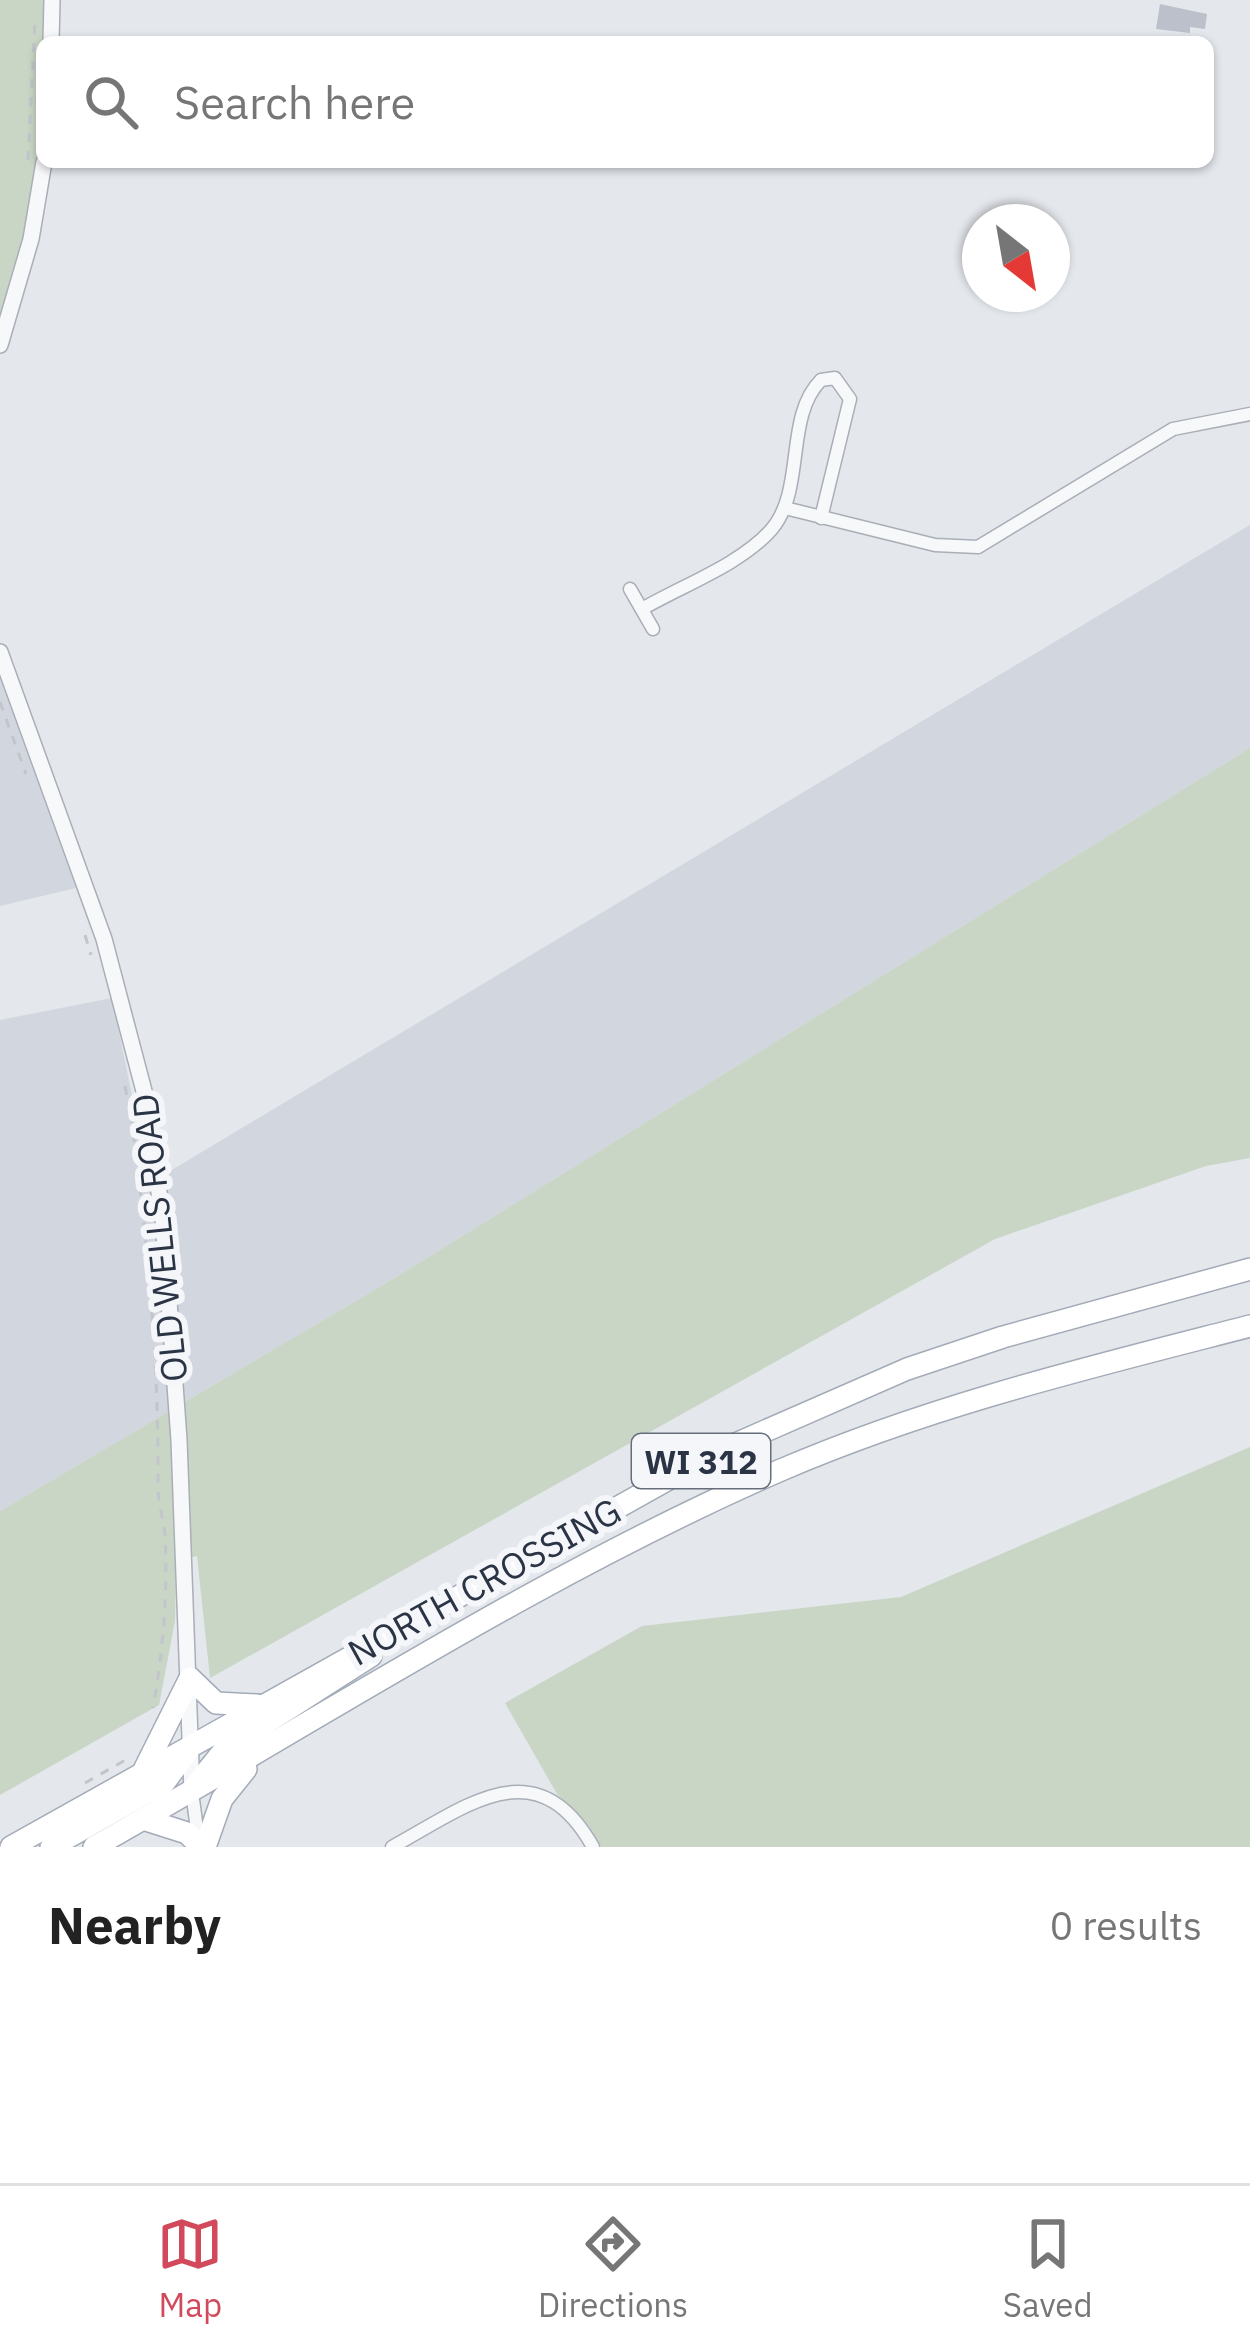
<!DOCTYPE html>
<html lang="en">
<head>
<meta charset="utf-8">
<style>
	body { margin:0; font-family:"IBM Plex Sans",sans-serif; background:#f6f6f6; color:#222 }
	.compass { position:absolute; left:962px; top:204px; width:108px; height:108px; border-radius:50%; background:#fff; box-shadow:0 3px 9px #0004; rotate:149deg }
	.list { margin:0; padding:0; list-style:none }
	h2 { display:flex; justify-content:space-between; align-items:center; height:156px; margin:0; padding:0 48px; font-size:51px }
	h2 small { font-size:39px; font-weight:400; color:#767676 }
	.icon { flex:none; width:66px; height:66px; fill:none; stroke:currentColor; stroke-width:2; stroke-linecap:round; stroke-linejoin:round }
	.map { position:relative; flex:none; width:1250px; height:1847px; overflow:hidden }
	.search { position:absolute; background:#fff; box-shadow:0 3px 9px #0004; left:36px; right:36px; top:36px; height:132px; display:flex; align-items:center; gap:30px; box-sizing:border-box; padding:0 42px; border-radius:18px; color:#767676; font-size:45px }
	.sheet { height:336px; background:#fff }
	nav { display:flex; justify-content:space-around; align-items:center; box-sizing:border-box; height:168px; border-top:3px solid #e0e0e0; background:#fff; font-size:33px; color:#767676 }
	nav a { display:grid; justify-items:center; gap:6px }
	nav .on { color:#d1495b }
	.map>svg:first-child { display:block }
	.built { fill:#d2d6de }
	.green { fill:#c9d6c5 }
	.building { fill:#bbc0ca }
	.lines { fill:none; stroke-linecap:round; stroke-linejoin:round }
	.minor-casing { stroke:#a9aeb7; stroke-width:15 }
	.tertiary-casing { stroke:#a9aeb7; stroke-width:18 }
	.primary-casing { stroke:#a3abb8; stroke-width:24 }
	.path { stroke:#c2c5cb; stroke-width:3; stroke-dasharray:9 9; stroke-linecap:butt }
	.minor { stroke:#f7f8fa; stroke-width:12 }
	.tertiary { stroke:#f7f8fa; stroke-width:15 }
	.primary { stroke:#fff; stroke-width:21 }
	.labels { text-anchor:middle; dominant-baseline:central; stroke-width:12; stroke-linejoin:round; paint-order:stroke }
	.shield { fill:#f4f6f9; stroke:#676e7b; stroke-width:3 }
	.shield-label { font-size:33px; font-weight:bold; fill:#2b3445 }
	.street-label { font-size:36px; fill:#2b3445; stroke:#f4f6f9 }
</style>
</head>
<body>
<div class="map">
<svg width="1250" height="1847" viewBox="0 0 1250 1847">
	<rect width="100%" height="100%" fill="#e4e7ec"/>
	<g class="built">
		<path d="M1250 525V748L393 1279 0 1511V1020L112 998 150 1183Z"/>
		<path d="M0 679 76 888 0 906Z"/>
	</g>
	<g class="green">
		<path d="M0 0H52L51 42H42V162L0 345Z"/>
		<path d="M1250 748V1158L1206 1166 995 1239 210 1678 197 1556 176 1561 175 1621 159 1705 0 1795V1511L393 1279Z"/>
		<path d="M1250 1447V1847H601L589 1826 557 1794 505 1703 642 1626 901 1597Z"/>
	</g>
	<path class="building" d="M1160 4 1207 14 1205 29 1190 27V33L1156 29Z"/>
	<g class="lines">
		<defs>
			<g id="minor">
				<path d="M785 508 935 545 978 547 1173 429 1250 414"/>
				<path d="M630 589 653 629"/>
				<path d="M642 609C681 586 740 565 771 530 806 490 784 417 821 380L835 378 850 399 821 518"/>
				<path d="M192 1792 199 1844"/>
				<path d="M392 1847C467 1806 537 1747 593 1847"/>
			</g>
			<g id="tertiary">
				<path d="M51 42 52 0"/>
				<path d="M0 345 31 239 44 162"/>
				<path d="M0 652 104 939 144 1091 163 1219 179 1440 192 1792"/>
			</g>
			<g id="primary">
				<path d="M145 1768 190 1678 216 1703 257 1705"/>
				<path d="M195 1786 224 1750 371 1656"/>
				<path d="M143 1819 187 1833 199 1845"/>
				<path d="M11 1847 715 1453 907 1369 1003 1337 1250 1269"/>
				<path d="M51 1847 164 1783 188 1751"/>
				<path d="M94 1847C320 1719 542 1574 781 1470 932 1405 1091 1367 1250 1326"/>
				<path d="M205 1847 222 1799 246 1769"/>
			</g>
		</defs>
		<use href="#minor" class="minor-casing"/>
		<use href="#tertiary" class="tertiary-casing"/>
		<use href="#primary" class="primary-casing"/>
		<g class="path">
			<path d="M28 160 35 20"/>
			<path d="M0 702 26 774"/>
			<path d="M85 935 91 955"/>
			<path d="M125 1086 132 1123"/>
			<path d="M133 1133C149 1251 159 1371 158 1489 158 1504 164 1520 165 1535 168 1592 163 1652 153 1708"/>
			<path d="M85 1783 129 1758"/>
		</g>
		<use href="#minor" class="minor"/>
		<use href="#tertiary" class="tertiary"/>
		<use href="#primary" class="primary"/>
	</g>
	<g class="labels">
		<rect class="shield" x="632" y="1434" width="138" height="54" rx="9"/>
		<g class="shield-label">
			<text x="701" y="1461">WI 312</text>
		</g>
		<g class="street-label">
			<text transform="translate(159 1238) rotate(-96)">OLD WELLS ROAD</text>
			<text transform="translate(484 1581) rotate(-29)">NORTH CROSSING</text>
		</g>
	</g>
</svg>
<svg class="compass" viewBox="-18 -18 36 36"><path d="M0-13l5 13h-10z" fill="#e53935"/><path d="M0 13l5-13h-10z" fill="#767676"/></svg>
<div class="search"><svg class="icon" aria-label="search" viewBox="0 0 24 24"><circle cx="10" cy="10" r="6"/><path d="M15 15l6 6"/></svg>Search here</div>
</div>
<section class="sheet">
<h2>Nearby<small>0 results</small></h2>
<ul class="list">
</ul>
</section>
<nav>
<a class="on"><svg class="icon" aria-label="map" viewBox="0 0 24 24"><path d="M3 6l6-2 6 2 6-2v14l-6 2-6-2-6 2zM9 4v14M15 6v14"/></svg>Map</a>
<a><svg class="icon" aria-label="directions" viewBox="0 0 24 24"><path d="M12 3l9 9-9 9-9-9zM9 14v-3h6M13 9l2 2-2 2"/></svg>Directions</a>
<a><svg class="icon" aria-label="saved" viewBox="0 0 24 24"><path d="M7 4h10v16l-5-4-5 4z"/></svg>Saved</a>
</nav>
</body>
</html>
